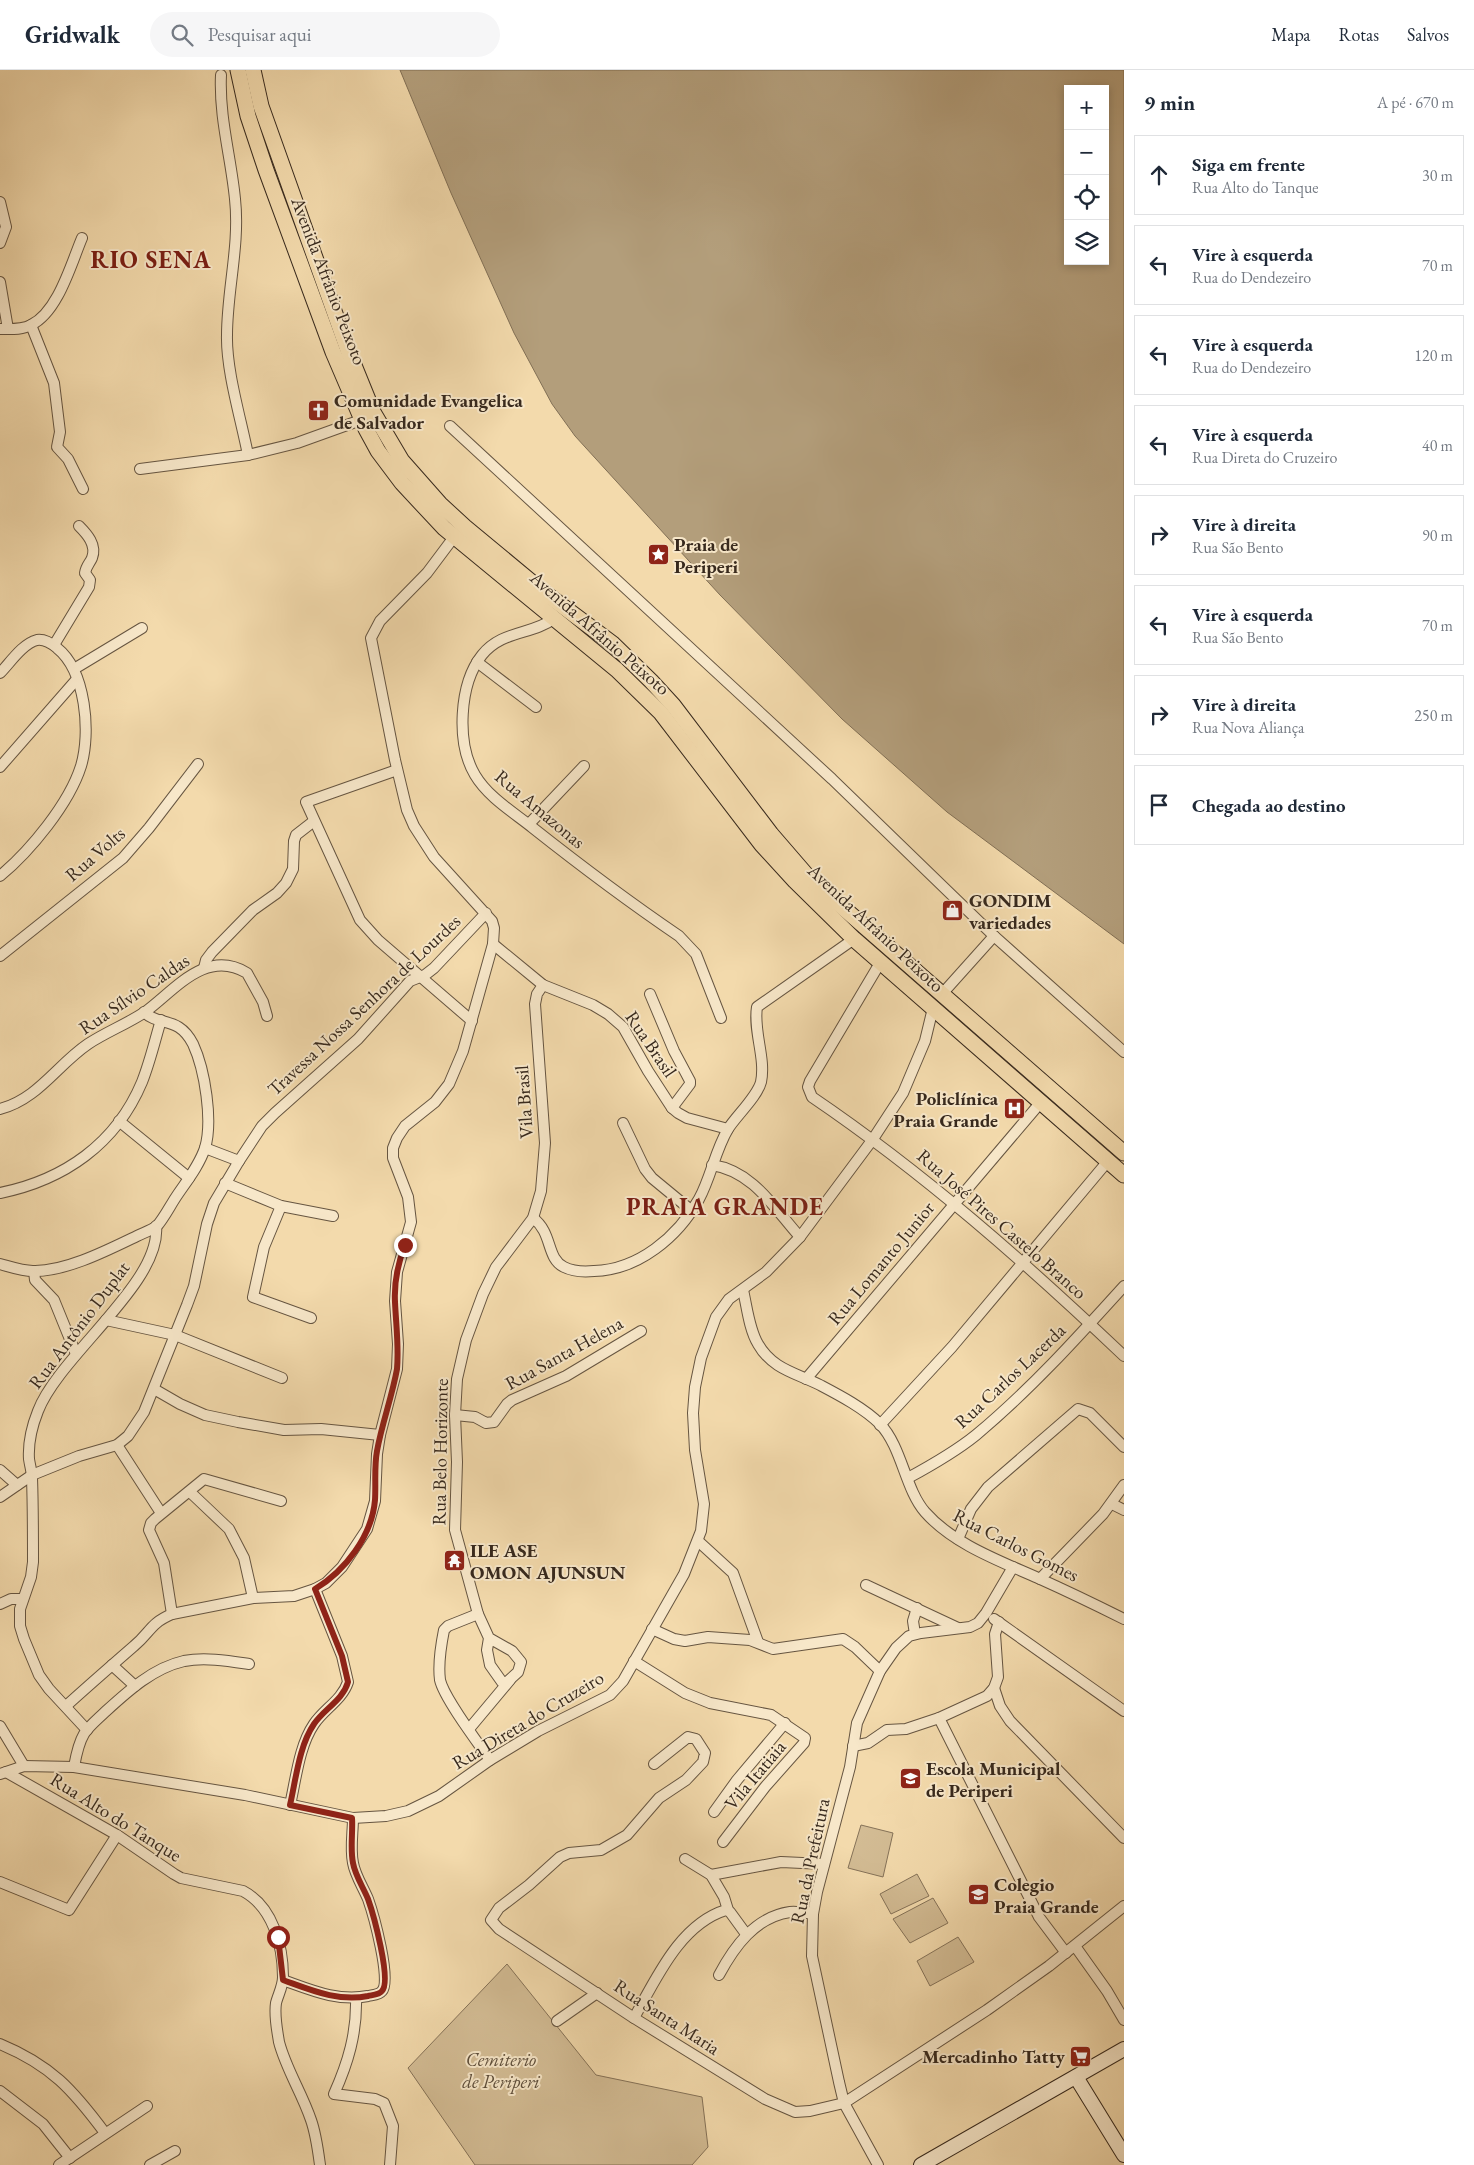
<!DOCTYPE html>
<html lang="pt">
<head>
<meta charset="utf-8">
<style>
	body { margin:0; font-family:"EB Garamond",serif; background:#f6f6f7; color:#1f2937 }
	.controls { position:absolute; right:15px; top:15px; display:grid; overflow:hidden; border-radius:0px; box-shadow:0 2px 8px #0003 }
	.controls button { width:45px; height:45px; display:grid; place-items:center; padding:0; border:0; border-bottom:1px solid #e0e1e3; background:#fff; color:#1f2937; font:25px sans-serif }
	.stop { position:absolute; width:15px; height:15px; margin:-11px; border:4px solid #8f2418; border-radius:50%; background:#fff }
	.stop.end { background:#8f2418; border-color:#fff; box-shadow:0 1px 5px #0008 }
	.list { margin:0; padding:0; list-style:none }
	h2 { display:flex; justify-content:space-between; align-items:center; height:65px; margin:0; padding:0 20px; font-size:21px }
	h2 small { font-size:16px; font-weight:400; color:#747a83 }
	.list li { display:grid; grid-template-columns:32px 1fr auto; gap:15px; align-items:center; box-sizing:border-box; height:80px; margin:0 10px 10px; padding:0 10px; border:1px solid #e0e1e3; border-radius:0px }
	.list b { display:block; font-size:19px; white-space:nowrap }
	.list p { margin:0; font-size:16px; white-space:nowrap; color:#747a83 }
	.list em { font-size:16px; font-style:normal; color:#747a83 }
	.icon { flex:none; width:28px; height:28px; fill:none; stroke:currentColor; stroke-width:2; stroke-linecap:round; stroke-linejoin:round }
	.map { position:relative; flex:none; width:1124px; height:2095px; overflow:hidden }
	header { display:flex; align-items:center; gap:30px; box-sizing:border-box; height:70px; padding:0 25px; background:#fff; border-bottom:1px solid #e0e1e3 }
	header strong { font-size:24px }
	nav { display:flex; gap:28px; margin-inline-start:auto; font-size:18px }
	.search { width:350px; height:45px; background:#f6f6f7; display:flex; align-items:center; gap:12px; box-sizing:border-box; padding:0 18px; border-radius:28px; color:#747a83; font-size:19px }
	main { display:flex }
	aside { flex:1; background:#fff }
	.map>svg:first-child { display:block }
	.green { fill:#d3bc94; stroke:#857258 }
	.water { fill:#b39e7b; stroke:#816f55; fill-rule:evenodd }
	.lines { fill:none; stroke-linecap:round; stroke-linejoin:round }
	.minor-casing { stroke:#665541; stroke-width:12 }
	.secondary-casing { stroke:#37291d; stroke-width:16 }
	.primary-casing { stroke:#37291d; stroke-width:17 }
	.minor { stroke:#f7e7c9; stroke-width:10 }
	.secondary { stroke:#f7e7c9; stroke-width:14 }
	.primary { stroke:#f3daac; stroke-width:15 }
	.route { stroke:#8f2418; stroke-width:6 }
	.labels { text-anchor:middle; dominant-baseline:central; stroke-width:4; stroke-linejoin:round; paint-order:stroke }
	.street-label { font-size:19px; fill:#37291d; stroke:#f7e7c9 }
	.poi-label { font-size:19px; font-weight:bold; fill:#37291d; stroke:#f7e7c9; text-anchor:start }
	.park-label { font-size:19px; font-style:italic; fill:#5e4e3b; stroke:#f7e7c9 }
	.district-label { font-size:24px; font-weight:bold; letter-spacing:1px; fill:#7a1f14; stroke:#f7e7c9 }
</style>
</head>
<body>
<header>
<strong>Gridwalk</strong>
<div class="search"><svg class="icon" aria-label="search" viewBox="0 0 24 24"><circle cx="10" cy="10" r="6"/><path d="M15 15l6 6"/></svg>Pesquisar aqui</div>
<nav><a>Mapa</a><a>Rotas</a><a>Salvos</a></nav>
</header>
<main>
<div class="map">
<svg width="1124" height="2095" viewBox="0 0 1124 2095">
	<rect width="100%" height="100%" fill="#f3daac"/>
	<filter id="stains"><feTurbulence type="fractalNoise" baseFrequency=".004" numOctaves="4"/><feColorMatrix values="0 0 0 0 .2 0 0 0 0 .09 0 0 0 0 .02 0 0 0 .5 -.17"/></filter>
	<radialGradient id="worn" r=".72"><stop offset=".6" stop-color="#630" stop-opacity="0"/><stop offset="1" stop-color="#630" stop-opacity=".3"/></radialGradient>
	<g class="green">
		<path d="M861 1755 893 1763 883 1807 848 1798Z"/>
		<path d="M917 1804 929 1826 891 1844 880 1824Z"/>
		<path d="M933 1828 948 1853 910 1873 893 1849Z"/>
		<path d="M958 1867 974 1892 930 1916 917 1891Z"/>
		<path d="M507 1894 596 2005 702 2027 708 2077 692 2095H475L408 1998Z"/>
	</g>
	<path class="water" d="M400 0H1124V874L947 742 842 649 720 525 575 366 552 334 514 263 451 123ZM1068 19H1105V191H1068Z"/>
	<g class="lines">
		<defs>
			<g id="minor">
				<path d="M221 5C219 48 231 87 235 129 240 175 227 220 227 265 226 300 241 349 248 385"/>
				<path d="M0 132 6 157 0 173"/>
				<path d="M0 212 8 259"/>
				<path d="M31 255 54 313 60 362 57 377 68 389 83 419"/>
				<path d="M0 259C10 259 22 260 31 255 58 242 71 194 82 168"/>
				<path d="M450 356 832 709 994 866 1124 982"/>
				<path d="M140 399 248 385 297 373 361 350"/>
				<path d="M555 548C532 565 502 560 482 585 459 614 456 673 475 705 488 727 513 742 533 758 581 796 629 832 679 866L696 884 721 948"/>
				<path d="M54 575 89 517 90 510 85 503C86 496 90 493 92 488 97 475 87 464 79 456"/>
				<path d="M477 592 536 637"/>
				<path d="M74 599 142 558"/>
				<path d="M0 603C10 593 22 574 37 570 44 569 51 573 57 578 86 601 91 663 81 696 69 734 30 781 0 806"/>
				<path d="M0 697 77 609"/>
				<path d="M397 700 306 732 360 850 378 870 472 951"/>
				<path d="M529 754 584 696"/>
				<path d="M493 874 543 915 593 935 608 944 623 957 648 1001 672 1038 678 1043 687 1048 728 1059"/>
				<path d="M0 886 123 788 149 758 198 694"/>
				<path d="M880 893 810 1011 808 1017 812 1027C924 1103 1026 1193 1124 1286"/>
				<path d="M204 898 206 890 212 882 253 840 277 823 286 813 293 799 294 771 296 765 314 751"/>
				<path d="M650 924 674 981 690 1011V1014L672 1038"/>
				<path d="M942 924 994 866"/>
				<path d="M0 1039C38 1029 57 995 88 974 106 962 127 954 145 942 175 920 206 878 247 903L263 932 267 946"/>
				<path d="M119 1051 189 1108"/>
				<path d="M623 1053 645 1099 652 1108 692 1141"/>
				<path d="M205 1078 239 1091"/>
				<path d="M712 1095C753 1101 774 1138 800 1167"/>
				<path d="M225 1113 281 1136 333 1146"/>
				<path d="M0 1123C64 1110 116 1074 142 1012 150 992 155 970 161 950"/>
				<path d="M281 1136 264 1177 253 1227 311 1248"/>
				<path d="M533 1148C553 1163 546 1188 564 1197 574 1202 584 1202 594 1201 638 1200 678 1167 699 1129 711 1107 715 1081 728 1059 736 1046 757 1027 761 1012 766 988 753 961 757 937L854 869"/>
				<path d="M0 1194C11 1197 22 1201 33 1201 65 1202 108 1180 137 1166 143 1163 152 1160 157 1156 164 1148 170 1136 176 1127 186 1112 199 1096 205 1078 213 1051 205 1000 193 974 178 945 159 957 144 942"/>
				<path d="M34 1201 35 1210 54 1230 76 1284"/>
				<path d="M743 1220C747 1237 749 1259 758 1274 772 1299 796 1303 820 1315 839 1325 864 1338 880 1354 902 1377 905 1419 925 1442 953 1474 1000 1491 1038 1508 1067 1521 1096 1535 1124 1549"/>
				<path d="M106 1250 175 1265 282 1308"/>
				<path d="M806 1309 1041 1032"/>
				<path d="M154 1319 180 1334 205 1345 238 1352 284 1360 321 1359 380 1365"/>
				<path d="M455 1345 475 1347 486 1353 494 1352 507 1334 512 1330 566 1306 641 1261"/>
				<path d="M880 1355 952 1277 1108 1091"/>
				<path d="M117 1375 161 1443"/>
				<path d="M0 1400 17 1415"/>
				<path d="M908 1408C932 1395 955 1382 976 1365 1030 1320 1077 1268 1124 1216"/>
				<path d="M190 1422 229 1459 244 1488 253 1528"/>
				<path d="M0 1427 32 1405 79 1386 117 1375 128 1366 144 1342 187 1235 194 1216 207 1154 214 1133 239 1091 262 1056 275 1043 358 969 410 911 425 905 434 898 486 843"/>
				<path d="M1112 1434 1124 1440"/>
				<path d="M958 1469 971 1439 988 1417 1078 1339 1090 1343 1124 1377"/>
				<path d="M698 1471 733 1503 758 1572"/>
				<path d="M1040 1509 1103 1444 1124 1415"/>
				<path d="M866 1515 958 1558"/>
				<path d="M0 1534 11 1529H22"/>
				<path d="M172 1544 164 1493 149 1460 151 1453 155 1449 204 1409 281 1431"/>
				<path d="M478 1544 489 1568 487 1580 490 1595 502 1612H507L518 1602 521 1592 512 1581 489 1568"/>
				<path d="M994 1549 1124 1641"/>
				<path d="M652 1559 674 1569 685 1571 708 1567 750 1570 773 1579 843 1569 855 1577 880 1601"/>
				<path d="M915 1564 913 1551 917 1538"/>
				<path d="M634 1591 685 1623 710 1633 771 1645 805 1668 804 1673 765 1717 723 1772"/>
				<path d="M112 1595 135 1616"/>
				<path d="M994 1618 1000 1636 1010 1651 1124 1768"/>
				<path d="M66 1636C88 1616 111 1596 134 1576 151 1562 149 1554 172 1544L253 1528 294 1526 315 1519 326 1513 342 1497 367 1459 375 1431 377 1384 380 1365 397 1299 398 1274 395 1231 397 1202 411 1152 408 1127 393 1088V1078L397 1068 405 1056 435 1032 449 1014 463 981 493 874 494 858 492 851 434 787 414 756 407 740 395 690 371 568 380 551 427 503 454 467"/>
				<path d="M939 1648 1039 1847 1066 1883"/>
				<path d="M0 1656 24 1696"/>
				<path d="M469 1659 510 1610"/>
				<path d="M87 1660 49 1619 39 1605 24 1569 20 1556V1539L31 1507 33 1492C33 1464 33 1436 32 1408 32 1402 30 1396 29 1389 28 1373 32 1356 38 1341 59 1286 162 1212 156 1156"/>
				<path d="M853 1676 868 1673 887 1660 906 1659 939 1648 987 1626 994 1618 998 1607 995 1564 999 1552"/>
				<path d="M490 1690C478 1673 444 1628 440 1610 438 1595 441 1575 444 1560L448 1556 478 1544 455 1460 457 1392 455 1345 457 1309 466 1270 483 1224 496 1197 533 1148 541 1121 545 1073 535 934 537 924 543 915"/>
				<path d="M654 1694 688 1667 696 1669 705 1683 703 1692 686 1710 659 1728 627 1765 601 1780 569 1783 560 1787 529 1815 499 1838 491 1850 499 1859 634 1948 765 2029 795 2042 810 2041 844 2033 987 1940 1049 1896 1124 1836"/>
				<path d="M74 1697C76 1686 78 1674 84 1664 89 1656 98 1649 105 1642 128 1621 153 1598 184 1591 205 1587 229 1591 249 1594"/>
				<path d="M6 1702 117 1765 174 1804 181 1808 243 1821C273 1837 283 1876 283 1907 283 1916 278 1925 276 1933 274 1946 277 1959 279 1972 286 1999 302 2023 311 2050 316 2064 318 2080 320 2095"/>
				<path d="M0 1704 24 1696 74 1697 245 1725 353 1748 386 1746 408 1741 439 1726 490 1690 538 1661 610 1625 623 1611 684 1504 701 1461 704 1434 695 1380 693 1343 695 1317 701 1288 716 1247 729 1229 766 1202 800 1167 873 1069 903 1023 925 971 933 938"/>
				<path d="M290 1735C296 1709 299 1676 314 1654 324 1639 342 1630 348 1612L342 1586 315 1519"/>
				<path d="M714 1742 737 1710 785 1653"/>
				<path d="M685 1789 711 1805 724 1827 728 1840"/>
				<path d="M711 1805 781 1792 824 1794"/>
				<path d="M0 1812 69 1840 117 1765"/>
				<path d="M1075 1876 1107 1921 1124 1950"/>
				<path d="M719 1905C734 1877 755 1847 790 1842 797 1841 806 1843 813 1844"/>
				<path d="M283 1910C311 1920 338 1932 368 1926 372 1925 379 1925 382 1921 392 1911 373 1843 368 1829 363 1817 355 1805 353 1793 350 1779 353 1762 353 1748"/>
				<path d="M356 1928C357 1963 348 1993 334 2024L375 2029 384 2033 393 2056 390 2095"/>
				<path d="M634 1948C656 1909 680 1854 726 1840L730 1842 746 1864"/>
				<path d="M557 1951 597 1923"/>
				<path d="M0 1974C51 1995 73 2020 105 2063"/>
				<path d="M0 2021 43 2054 70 2088"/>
				<path d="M59 2095 147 2036"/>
				<path d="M150 2095 175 2081"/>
				<path d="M878 2095 844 2033 839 2012 812 1886 813 1844 817 1822 850 1697 857 1653 880 1601 896 1578 909 1566 921 1563 970 1557 978 1553 986 1543 1013 1497"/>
			</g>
			<g id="secondary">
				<path d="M1076 2007 1124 2085"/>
				<path d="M921 2095 1124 1979"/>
			</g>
			<g id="primary">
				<path d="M238 0 248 46 266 100 333 282 366 359 378 381 402 413 444 458 617 600 661 643 762 775 795 811 854 869 1124 1105"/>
				<path d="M253 0 261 36 349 283 373 342 402 391 440 434 465 457 541 520 613 574 651 611 673 635 771 764 809 808 1124 1083"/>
			</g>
		</defs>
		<use href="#minor" class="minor-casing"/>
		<use href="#secondary" class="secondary-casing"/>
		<use href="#primary" class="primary-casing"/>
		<use href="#minor" class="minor"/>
		<use href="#secondary" class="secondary"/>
		<use href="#primary" class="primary"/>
	</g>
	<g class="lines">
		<path class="route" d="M278 1867 283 1910C311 1920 338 1932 368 1926 372 1925 379 1925 382 1921 392 1911 373 1843 368 1829 363 1817 355 1805 353 1793 350 1779 353 1762 352 1748L290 1735C296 1709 299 1676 314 1654 324 1639 343 1630 348 1612L342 1586 315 1519C345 1501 372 1466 375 1430 376 1414 374 1397 377 1381 382 1353 392 1327 397 1299 399 1277 396 1255 395 1232 394 1213 398 1193 405 1175"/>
	</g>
	<defs>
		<symbol id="church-square" viewBox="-11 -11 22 22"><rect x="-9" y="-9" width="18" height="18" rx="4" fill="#8f2418" stroke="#f7e7c9"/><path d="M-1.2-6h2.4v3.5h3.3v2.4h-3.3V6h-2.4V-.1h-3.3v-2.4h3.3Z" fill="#fff"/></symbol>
		<symbol id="sight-square" viewBox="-11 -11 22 22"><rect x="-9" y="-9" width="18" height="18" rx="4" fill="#8f2418" stroke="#f7e7c9"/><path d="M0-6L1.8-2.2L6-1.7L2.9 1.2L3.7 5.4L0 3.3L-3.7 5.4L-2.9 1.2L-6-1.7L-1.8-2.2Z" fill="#fff"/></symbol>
		<symbol id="shop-square" viewBox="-11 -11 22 22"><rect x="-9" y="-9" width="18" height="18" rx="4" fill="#8f2418" stroke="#f7e7c9"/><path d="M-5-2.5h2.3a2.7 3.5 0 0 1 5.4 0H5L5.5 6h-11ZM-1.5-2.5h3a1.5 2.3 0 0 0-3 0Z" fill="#fff"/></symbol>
		<symbol id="hospital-square" viewBox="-11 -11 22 22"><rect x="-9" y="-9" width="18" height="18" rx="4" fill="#8f2418" stroke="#f7e7c9"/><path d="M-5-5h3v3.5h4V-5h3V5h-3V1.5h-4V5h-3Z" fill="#fff"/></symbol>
		<symbol id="temple-square" viewBox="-11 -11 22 22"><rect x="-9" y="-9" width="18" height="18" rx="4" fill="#8f2418" stroke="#f7e7c9"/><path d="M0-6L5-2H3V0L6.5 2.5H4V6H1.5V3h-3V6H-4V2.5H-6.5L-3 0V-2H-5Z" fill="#fff"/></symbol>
		<symbol id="school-square" viewBox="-11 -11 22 22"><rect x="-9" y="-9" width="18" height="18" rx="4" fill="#8f2418" stroke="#f7e7c9"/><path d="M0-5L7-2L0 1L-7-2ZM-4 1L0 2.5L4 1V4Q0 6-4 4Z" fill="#fff"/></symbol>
		<symbol id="supermarket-square" viewBox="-11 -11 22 22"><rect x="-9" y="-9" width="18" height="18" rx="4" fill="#8f2418" stroke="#f7e7c9"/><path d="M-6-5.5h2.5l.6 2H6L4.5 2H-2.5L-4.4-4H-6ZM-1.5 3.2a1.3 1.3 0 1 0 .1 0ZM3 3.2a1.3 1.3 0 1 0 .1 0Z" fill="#fff"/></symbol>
	</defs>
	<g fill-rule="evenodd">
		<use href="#church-square" x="306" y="328" width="25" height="25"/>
		<use href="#sight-square" x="646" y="472" width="25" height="25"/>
		<use href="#shop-square" x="940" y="828" width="25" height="25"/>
		<use href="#hospital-square" x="1002" y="1026" width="25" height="25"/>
		<use href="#temple-square" x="442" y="1478" width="25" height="25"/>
		<use href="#school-square" x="898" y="1696" width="25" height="25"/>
		<use href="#school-square" x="966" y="1812" width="25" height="25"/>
		<use href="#supermarket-square" x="1068" y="1974" width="25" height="25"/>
	</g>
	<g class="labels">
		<g class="street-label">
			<text transform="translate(329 211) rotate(69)">Avenida Afrânio Peixoto</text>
			<text transform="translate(600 563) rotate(41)">Avenida Afrânio Peixoto</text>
			<text transform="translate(540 739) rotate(40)">Rua Amazonas</text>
			<text transform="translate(95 784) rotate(-41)">Rua Volts</text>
			<text transform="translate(876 858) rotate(43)">Avenida Afrânio Peixoto</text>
			<text transform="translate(134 924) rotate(-34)">Rua Sílvio Caldas</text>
			<text transform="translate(364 935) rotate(-43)">Travessa Nossa Senhora de Lourdes</text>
			<text transform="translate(651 974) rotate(56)">Rua Brasil</text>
			<text transform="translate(524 1032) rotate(-94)">Vila Brasil</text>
			<text transform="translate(1002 1154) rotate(41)">Rua José Pires Castelo Branco</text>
			<text transform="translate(881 1193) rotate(-50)">Rua Lomanto Junior</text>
			<text transform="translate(79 1255) rotate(-53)">Rua Antônio Duplat</text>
			<text transform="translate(564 1283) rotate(-29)">Rua Santa Helena</text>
			<text transform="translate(1010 1306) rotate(-43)">Rua Carlos Lacerda</text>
			<text transform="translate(440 1382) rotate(-89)">Rua Belo Horizonte</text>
			<text transform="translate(1016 1475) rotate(27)">Rua Carlos Gomes</text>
			<text transform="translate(528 1650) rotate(-31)">Rua Direta do Cruzeiro</text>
			<text transform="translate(755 1705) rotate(-50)">Vila Itatiaia</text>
			<text transform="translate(116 1747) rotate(32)">Rua Alto do Tanque</text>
			<text transform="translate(810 1791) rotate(-78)">Rua da Prefeitura</text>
			<text transform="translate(667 1947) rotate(33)">Rua Santa Maria</text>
		</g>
		<g class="poi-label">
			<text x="334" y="330">Comunidade Evangelica<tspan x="334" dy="22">de Salvador</tspan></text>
			<text x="674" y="474">Praia de<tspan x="674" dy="22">Periperi</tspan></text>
			<text x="969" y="830">GONDIM<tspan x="969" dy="22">variedades</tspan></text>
			<text x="998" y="1028" text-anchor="end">Policlínica<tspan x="998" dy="22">Praia Grande</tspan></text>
			<text x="470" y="1480">ILE ASE<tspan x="470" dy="22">OMON AJUNSUN</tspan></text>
			<text x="926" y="1698">Escola Municipal<tspan x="926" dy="22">de Periperi</tspan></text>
			<text x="994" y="1814">Colegio<tspan x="994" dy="22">Praia Grande</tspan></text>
			<text x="1065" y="1986" text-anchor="end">Mercadinho Tatty</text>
		</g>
		<g class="park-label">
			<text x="501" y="1989">Cemiterio<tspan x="501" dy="22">de Periperi</tspan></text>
		</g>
		<g class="district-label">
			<text x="151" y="189">RIO SENA</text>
			<text x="725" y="1136">PRAIA GRANDE</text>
		</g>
	</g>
	<rect width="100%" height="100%" filter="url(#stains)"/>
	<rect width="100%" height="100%" fill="url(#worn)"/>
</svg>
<div class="controls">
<button>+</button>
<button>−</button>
<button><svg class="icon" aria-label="locate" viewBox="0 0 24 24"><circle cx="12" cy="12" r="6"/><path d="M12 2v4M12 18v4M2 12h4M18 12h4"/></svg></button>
<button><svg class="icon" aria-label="layers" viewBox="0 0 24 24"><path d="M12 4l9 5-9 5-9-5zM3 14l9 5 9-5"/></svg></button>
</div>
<div class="stop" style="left:278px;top:1867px"></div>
<div class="stop end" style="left:405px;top:1175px"></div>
</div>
<aside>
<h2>9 min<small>A pé · 670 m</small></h2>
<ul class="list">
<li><svg class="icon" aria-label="ahead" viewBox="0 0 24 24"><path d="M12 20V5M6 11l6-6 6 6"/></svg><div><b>Siga em frente</b><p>Rua Alto do Tanque</p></div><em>30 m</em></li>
<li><svg class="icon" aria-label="left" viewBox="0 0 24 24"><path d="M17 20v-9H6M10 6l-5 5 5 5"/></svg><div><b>Vire à esquerda</b><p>Rua do Dendezeiro</p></div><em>70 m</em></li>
<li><svg class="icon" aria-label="left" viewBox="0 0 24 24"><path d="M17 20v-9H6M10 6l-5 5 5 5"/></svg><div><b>Vire à esquerda</b><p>Rua do Dendezeiro</p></div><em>120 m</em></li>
<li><svg class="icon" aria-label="left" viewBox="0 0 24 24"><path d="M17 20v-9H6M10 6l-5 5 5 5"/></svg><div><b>Vire à esquerda</b><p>Rua Direta do Cruzeiro</p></div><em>40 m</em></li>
<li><svg class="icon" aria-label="right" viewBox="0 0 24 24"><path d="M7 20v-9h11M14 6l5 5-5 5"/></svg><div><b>Vire à direita</b><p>Rua São Bento</p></div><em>90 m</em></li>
<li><svg class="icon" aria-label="left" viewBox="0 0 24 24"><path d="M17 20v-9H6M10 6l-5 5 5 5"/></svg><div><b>Vire à esquerda</b><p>Rua São Bento</p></div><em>70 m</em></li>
<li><svg class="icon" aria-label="right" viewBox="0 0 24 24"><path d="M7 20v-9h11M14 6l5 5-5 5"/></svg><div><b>Vire à direita</b><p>Rua Nova Aliança</p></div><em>250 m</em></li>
<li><svg class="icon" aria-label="arrive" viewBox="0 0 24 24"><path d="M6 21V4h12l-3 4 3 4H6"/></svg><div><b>Chegada ao destino</b></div></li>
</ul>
</aside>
</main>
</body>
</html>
